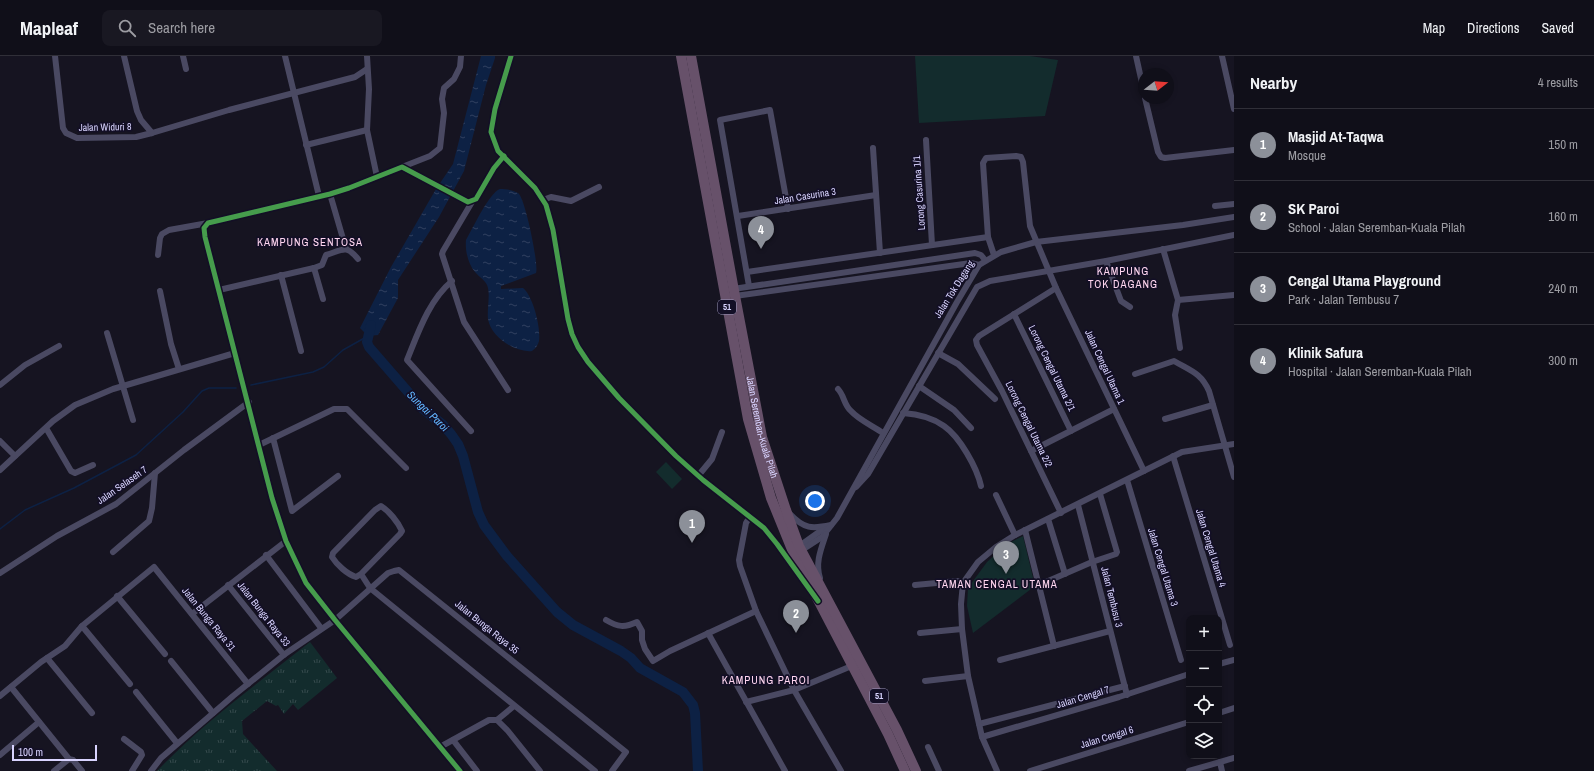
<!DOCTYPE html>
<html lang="en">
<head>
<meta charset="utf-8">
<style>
	body { margin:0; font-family:"Archivo Narrow",sans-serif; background:#191822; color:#f1f3f6 }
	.controls { position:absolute; right:12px; bottom:12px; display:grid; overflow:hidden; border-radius:8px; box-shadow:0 2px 6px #0003 }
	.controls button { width:36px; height:36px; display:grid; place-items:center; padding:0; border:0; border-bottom:1px solid #302f38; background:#100f19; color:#f1f3f6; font:20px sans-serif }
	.compass { position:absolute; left:1138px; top:12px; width:36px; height:36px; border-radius:50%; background:#100f19; box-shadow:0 2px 6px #0003; rotate:73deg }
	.scale { position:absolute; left:12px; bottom:10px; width:85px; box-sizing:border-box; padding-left:4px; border:2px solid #d9d4ff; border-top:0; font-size:11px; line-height:14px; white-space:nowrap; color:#d9d4ff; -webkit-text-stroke:3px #130f26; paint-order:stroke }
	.you { position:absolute; left:815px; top:445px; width:14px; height:14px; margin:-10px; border:3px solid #fff; border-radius:50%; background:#1a73e8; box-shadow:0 0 0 6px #1a73e833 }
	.badge { display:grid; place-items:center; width:26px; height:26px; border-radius:50%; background:#8c9099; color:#fff; font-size:13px; font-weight:700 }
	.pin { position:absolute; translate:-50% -33px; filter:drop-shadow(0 1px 2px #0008) }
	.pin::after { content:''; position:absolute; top:21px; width:14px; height:12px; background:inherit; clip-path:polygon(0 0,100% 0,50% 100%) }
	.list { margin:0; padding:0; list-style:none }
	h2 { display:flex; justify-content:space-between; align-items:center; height:52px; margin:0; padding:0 16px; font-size:17px }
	h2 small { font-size:13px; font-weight:400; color:#9c9ca2 }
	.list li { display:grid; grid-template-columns:26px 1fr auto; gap:12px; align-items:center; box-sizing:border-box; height:72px; padding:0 16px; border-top:1px solid #302f38 }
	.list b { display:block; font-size:15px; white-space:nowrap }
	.list p { margin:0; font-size:13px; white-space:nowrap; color:#9c9ca2 }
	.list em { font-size:13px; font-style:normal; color:#9c9ca2 }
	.icon { flex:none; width:22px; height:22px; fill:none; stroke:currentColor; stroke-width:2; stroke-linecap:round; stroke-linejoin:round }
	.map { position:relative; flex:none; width:1234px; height:715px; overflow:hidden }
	header { display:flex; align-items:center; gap:24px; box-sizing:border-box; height:56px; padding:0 20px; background:#100f19; border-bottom:1px solid #302f38 }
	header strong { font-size:19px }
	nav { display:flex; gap:22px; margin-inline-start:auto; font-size:14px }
	.search { width:280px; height:36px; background:#191822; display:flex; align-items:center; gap:10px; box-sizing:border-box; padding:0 14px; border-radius:8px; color:#9c9ca2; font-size:15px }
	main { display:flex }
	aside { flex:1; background:#100f19 }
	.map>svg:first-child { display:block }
	.grass { fill:url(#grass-tufts) }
	.park { fill:#132c2d }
	.water { fill:url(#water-ripples) }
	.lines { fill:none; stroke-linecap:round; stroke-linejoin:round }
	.stream { stroke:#0d2144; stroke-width:1.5 }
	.river { stroke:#0d2144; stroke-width:10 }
	.minor { stroke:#4a4962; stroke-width:6 }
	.highway { stroke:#67516a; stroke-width:10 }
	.cycleway-casing { stroke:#130f26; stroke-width:8 }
	.cycleway { stroke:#469c4c; stroke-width:5 }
	.labels { text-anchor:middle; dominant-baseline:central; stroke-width:3.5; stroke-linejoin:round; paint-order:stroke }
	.shield { fill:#130f26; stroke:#9e99be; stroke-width:1 }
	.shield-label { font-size:9px; font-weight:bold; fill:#d9d4ff }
	.street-label { font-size:10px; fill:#d9d4ff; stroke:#130f26 }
	.neighbourhood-label { font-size:11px; letter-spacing:1px; fill:#ffd6f0; stroke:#130f26 }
	.water-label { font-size:11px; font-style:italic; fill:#62b6ff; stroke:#130f26 }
</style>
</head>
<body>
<header>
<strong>Mapleaf</strong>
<div class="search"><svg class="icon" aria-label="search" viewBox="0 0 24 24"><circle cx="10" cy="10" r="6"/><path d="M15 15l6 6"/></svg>Search here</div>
<nav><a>Map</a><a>Directions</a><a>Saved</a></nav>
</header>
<main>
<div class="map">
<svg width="1234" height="715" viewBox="0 0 1234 715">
	<defs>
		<pattern id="grass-tufts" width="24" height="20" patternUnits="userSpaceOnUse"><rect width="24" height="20" fill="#132c2d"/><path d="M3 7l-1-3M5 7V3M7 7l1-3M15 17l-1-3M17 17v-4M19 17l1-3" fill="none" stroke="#354a4c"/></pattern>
		<pattern id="water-ripples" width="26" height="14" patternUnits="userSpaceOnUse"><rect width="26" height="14" fill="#0d2144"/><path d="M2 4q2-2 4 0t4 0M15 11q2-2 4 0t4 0" fill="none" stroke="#304060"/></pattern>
	</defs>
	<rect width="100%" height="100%" fill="#161421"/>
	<path class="grass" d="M310 586 337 622 298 654 293 648 284 658 278 649 276 650 267 645 242 665 243 678 277 715H157C203 667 258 627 310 586Z"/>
	<g class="park">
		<path d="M915 0H1030L1058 4 1045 60 919 67Z"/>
		<path d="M666 406 682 423 672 433 656 416Z"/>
		<path d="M1023 480 1035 530 973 577 967 550 968 532 987 506 1005 489Z"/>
	</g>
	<g class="water">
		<path d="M481 0H495V2L486 29 464 115 439 161 398 224V242L378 279 368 280 360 272 391 211 436 133 453 108Z"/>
		<path d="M500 133C505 133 513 134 518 137 525 141 539 209 536 217L501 230V233L523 232C533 240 541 272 539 285 538 289 536 292 532 295 515 297 491 281 488 263 487 254 490 240 488 232 487 225 479 221 475 216 468 208 465 194 466 184 473 172 489 137 500 133Z"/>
	</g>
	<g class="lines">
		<g class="stream">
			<path d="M251 329 313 316 324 311 343 294 368 280"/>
			<path d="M0 473 25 454 74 432 136 399 183 356 202 335 209 332H236"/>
		</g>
		<path class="river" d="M371 269 367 286 369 291 422 352 443 369 451 378 458 388 463 400 478 456 484 469 507 500 557 556 573 569 621 595 631 602 640 612 683 636 693 649 695 657 698 715"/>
		<g class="minor">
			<path d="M55 0 63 72 66 77 77 82 136 81 152 77 229 54 355 21 367 13"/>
			<path d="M124 0 137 55 141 64 152 77"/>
			<path d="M183 0 186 13"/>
			<path d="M285 0 319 140"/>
			<path d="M367 0 369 33 367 74 377 121"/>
			<path d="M511 0 495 53 491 76 498 95 535 132 546 149 553 174 568 263 572 278 578 291 588 306 619 342 676 400 703 424 764 472 777 488 803 524"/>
			<path d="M1136 0 1144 36"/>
			<path d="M1222 0 1234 53"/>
			<path d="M1145 42 1158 96 1161 101 1165 102 1234 94"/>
			<path d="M926 84 932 189"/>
			<path d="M306 89 367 74"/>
			<path d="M873 92 880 197"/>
			<path d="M402 111 430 100 440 92 444 57 442 43 444 32 454 23 460 11 461 0"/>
			<path d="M330 138 346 193"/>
			<path d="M543 144 551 141 571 145 599 131"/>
			<path d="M472 146 443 195 442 198 464 266 508 334"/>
			<path d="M1215 150 1234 148"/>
			<path d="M738 160 876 139"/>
			<path d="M1163 193 1178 244 1175 259 1180 292"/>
			<path d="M158 199 160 182 162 178 169 174 208 167"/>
			<path d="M994 199 988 181 983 107 986 102 1016 100 1021 101 1023 106 1030 170 1056 232 1144 415"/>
			<path d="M1106 205 1121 245 1130 251"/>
			<path d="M314 212 323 243"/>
			<path d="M747 216 988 181"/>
			<path d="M281 219 301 295"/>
			<path d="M452 225C429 244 418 277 407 304L471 375"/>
			<path d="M749 230 720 64 770 54 788 153"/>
			<path d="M1056 232 979 280 976 284 977 289 1002 335 1061 457"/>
			<path d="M733 233 975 197 981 199 985 204"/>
			<path d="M219 234 314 212 322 209 326 199C343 194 346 188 358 203"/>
			<path d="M160 235 171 288 179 313"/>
			<path d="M735 240 971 207 979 209"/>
			<path d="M1178 244 1234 239"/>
			<path d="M1014 258 1071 375"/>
			<path d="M107 277 133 364"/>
			<path d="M938 297 958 308 995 343"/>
			<path d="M1135 318 1174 305C1191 315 1201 317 1209 335L1234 421"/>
			<path d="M0 329 25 309 59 290"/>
			<path d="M919 330 954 354 971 372"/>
			<path d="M838 333C844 339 844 349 851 355 859 364 873 370 883 377"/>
			<path d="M903 357C917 358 933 362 944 370 960 381 977 412 981 430"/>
			<path d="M1165 363 1213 349"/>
			<path d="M46 372 71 415 75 417 93 409"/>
			<path d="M273 382 292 455 338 420"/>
			<path d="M0 385 15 400"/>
			<path d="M259 389 334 353H347L406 412"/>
			<path d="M1031 395 1114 353"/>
			<path d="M1173 400 1230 589"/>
			<path d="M0 414 53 365 75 349 113 333 235 297"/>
			<path d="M698 420 712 403 722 376"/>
			<path d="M1127 424 1181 604"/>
			<path d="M856 431 868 418 977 231 990 225 1106 205 1234 179"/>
			<path d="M996 439 1015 479"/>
			<path d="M1078 449 1127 639"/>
			<path d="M790 458C804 473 812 473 831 469"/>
			<path d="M749 462 746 467 739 504 740 510 756 555 794 634 841 715"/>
			<path d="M1048 463 1065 518"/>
			<path d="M1025 474 1054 590"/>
			<path d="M798 491 819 476 827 473"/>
			<path d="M799 495 802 494 822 481 837 462 957 246 979 209 1001 196 1036 186 1183 169 1234 161"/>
			<path d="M113 496 149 465 152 452 155 417"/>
			<path d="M266 499 321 572"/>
			<path d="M0 517 57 480 116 448 184 394 249 346"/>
			<path d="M361 518 356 521C347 518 337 509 332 501L333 497 375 454 381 450C389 455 398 466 402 475L400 478 361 518 370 532 595 715"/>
			<path d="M820 522C815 507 821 493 826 478"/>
			<path d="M228 529 284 599"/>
			<path d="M915 529 958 525 963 527"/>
			<path d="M1039 529 1092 506 1116 498 1117 496 1100 438"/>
			<path d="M117 540 165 598"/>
			<path d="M192 558 286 485"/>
			<path d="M606 564C618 571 624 572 637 566L642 575V584L645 593 653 605 670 595 756 555"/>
			<path d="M82 570 130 628"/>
			<path d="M708 577 785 715"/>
			<path d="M920 577 962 573"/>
			<path d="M47 602 92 657"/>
			<path d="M1000 604 1110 575"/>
			<path d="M171 605 213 657"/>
			<path d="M1219 608 1234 604"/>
			<path d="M925 625 968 620"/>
			<path d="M11 631 69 703 73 704 82 715"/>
			<path d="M136 636 177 687"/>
			<path d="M0 640 41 606 65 590 82 570 154 511 248 628"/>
			<path d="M746 646 794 634 854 609"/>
			<path d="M1219 657 1234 652"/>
			<path d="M497 664 508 675 540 715"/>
			<path d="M979 668 1125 630"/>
			<path d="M982 681 1119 641 1189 618"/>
			<path d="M124 683 141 696 142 699 132 715"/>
			<path d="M453 684 477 715"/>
			<path d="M440 691 489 664H497L514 650"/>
			<path d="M928 691 939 715"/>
			<path d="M0 699 39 666"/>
			<path d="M1220 706 1222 715"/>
			<path d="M54 715 69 703"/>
			<path d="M151 715 161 702 233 640 285 598 335 564 388 517 394 515 399 514 626 696 612 715"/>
			<path d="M460 715 335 564 306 527 286 485 272 442 205 181 204 172 208 167 330 138 349 132 402 111 468 146 476 143 494 112 504 100"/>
			<path d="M997 715 982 681 968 620 962 573 961 548 963 527 978 506 996 491 1015 479 1182 396 1234 388"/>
			<path d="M1030 715 1189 666"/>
			<path d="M1189 715 1234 702"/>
		</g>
		<g class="highway">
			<path d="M681 0 748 363 771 442 793 496 888 678 905 715"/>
			<path id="s1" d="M691 0 735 240 762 381 786 454 799 490 897 674 916 715"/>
		</g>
		<defs>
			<g id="cycleway">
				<path d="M511 0 495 53 491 76 498 95 535 132 546 149 553 174 568 263 572 278 578 291 588 306 619 342 676 400 703 424 764 472 777 488 818 545"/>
				<path d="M460 715 335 564 306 527 286 485 272 442 205 181 204 172 208 167 330 138 349 132 402 111 468 146 476 143 494 112 504 100"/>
			</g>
		</defs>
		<use href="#cycleway" class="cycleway-casing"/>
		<use href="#cycleway" class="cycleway"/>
	</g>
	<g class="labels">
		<g class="shield">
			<rect x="718" y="244" width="18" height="14" rx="3"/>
			<rect x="870" y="633" width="18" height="14" rx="3"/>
		</g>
		<g class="shield-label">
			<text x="727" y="251">51</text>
			<text x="879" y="640">51</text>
		</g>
		<g class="street-label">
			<text transform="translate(105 71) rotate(-1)">Jalan Widuri 8</text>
			<text transform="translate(919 137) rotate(-94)">Lorong Casurina 1/1</text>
			<text transform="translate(805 140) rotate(-9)">Jalan Casurina 3</text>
			<text transform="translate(954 233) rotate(-58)">Jalan Tok Dagang</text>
			<text transform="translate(1105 311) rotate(65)">Jalan Cengal Utama 1</text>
			<text transform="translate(1052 312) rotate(64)">Lorong Cengal Utama 2/1</text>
			<text transform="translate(1029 368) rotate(64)">Lorong Cengal Utama 2/2</text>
			<text stroke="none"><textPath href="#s1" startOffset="378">Jalan Seremban-Kuala Pilah</textPath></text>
			<text transform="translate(122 429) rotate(-35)">Jalan Selaseh 7</text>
			<text transform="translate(1211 492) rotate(73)">Jalan Cengal Utama 4</text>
			<text transform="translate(1163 511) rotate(73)">Jalan Cengal Utama 3</text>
			<text transform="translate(1112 541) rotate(76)">Jalan Tembusu 3</text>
			<text transform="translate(264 558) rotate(52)">Jalan Bunga Raya 33</text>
			<text transform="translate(209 563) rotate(51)">Jalan Bunga Raya 31</text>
			<text transform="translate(487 571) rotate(39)">Jalan Bunga Raya 35</text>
			<text transform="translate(1083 641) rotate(-17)">Jalan Cengal 7</text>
			<text transform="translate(1107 681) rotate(-17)">Jalan Cengal 6</text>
		</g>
		<g class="neighbourhood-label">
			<text x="310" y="186">KAMPUNG SENTOSA</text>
			<text x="1123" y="215">KAMPUNG<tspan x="1123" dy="13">TOK DAGANG</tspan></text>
			<text x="997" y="528">TAMAN CENGAL UTAMA</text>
			<text x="766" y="624">KAMPUNG PAROI</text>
		</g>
		<g class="water-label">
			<text transform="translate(428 355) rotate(44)">Sungai Paroi</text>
		</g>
	</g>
</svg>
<div class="controls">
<button>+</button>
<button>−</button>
<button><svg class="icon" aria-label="locate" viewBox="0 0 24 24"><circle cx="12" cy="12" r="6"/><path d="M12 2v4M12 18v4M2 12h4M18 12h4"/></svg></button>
<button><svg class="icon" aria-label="layers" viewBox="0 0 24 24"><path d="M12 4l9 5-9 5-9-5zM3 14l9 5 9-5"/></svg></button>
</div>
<svg class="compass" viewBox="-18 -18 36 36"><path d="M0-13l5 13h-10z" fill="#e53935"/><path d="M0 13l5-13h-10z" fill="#9c9ca2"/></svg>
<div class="scale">100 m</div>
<div class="you"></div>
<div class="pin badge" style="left:692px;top:487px">1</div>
<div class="pin badge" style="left:796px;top:577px">2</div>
<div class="pin badge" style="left:1006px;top:518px">3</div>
<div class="pin badge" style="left:761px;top:193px">4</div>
</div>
<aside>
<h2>Nearby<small>4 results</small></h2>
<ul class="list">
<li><span class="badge">1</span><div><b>Masjid At-Taqwa</b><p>Mosque</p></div><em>150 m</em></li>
<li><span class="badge">2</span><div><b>SK Paroi</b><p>School · Jalan Seremban-Kuala Pilah</p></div><em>160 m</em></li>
<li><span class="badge">3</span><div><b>Cengal Utama Playground</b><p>Park · Jalan Tembusu 7</p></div><em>240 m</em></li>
<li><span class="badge">4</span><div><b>Klinik Safura</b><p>Hospital · Jalan Seremban-Kuala Pilah</p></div><em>300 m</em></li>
</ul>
</aside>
</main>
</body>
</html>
